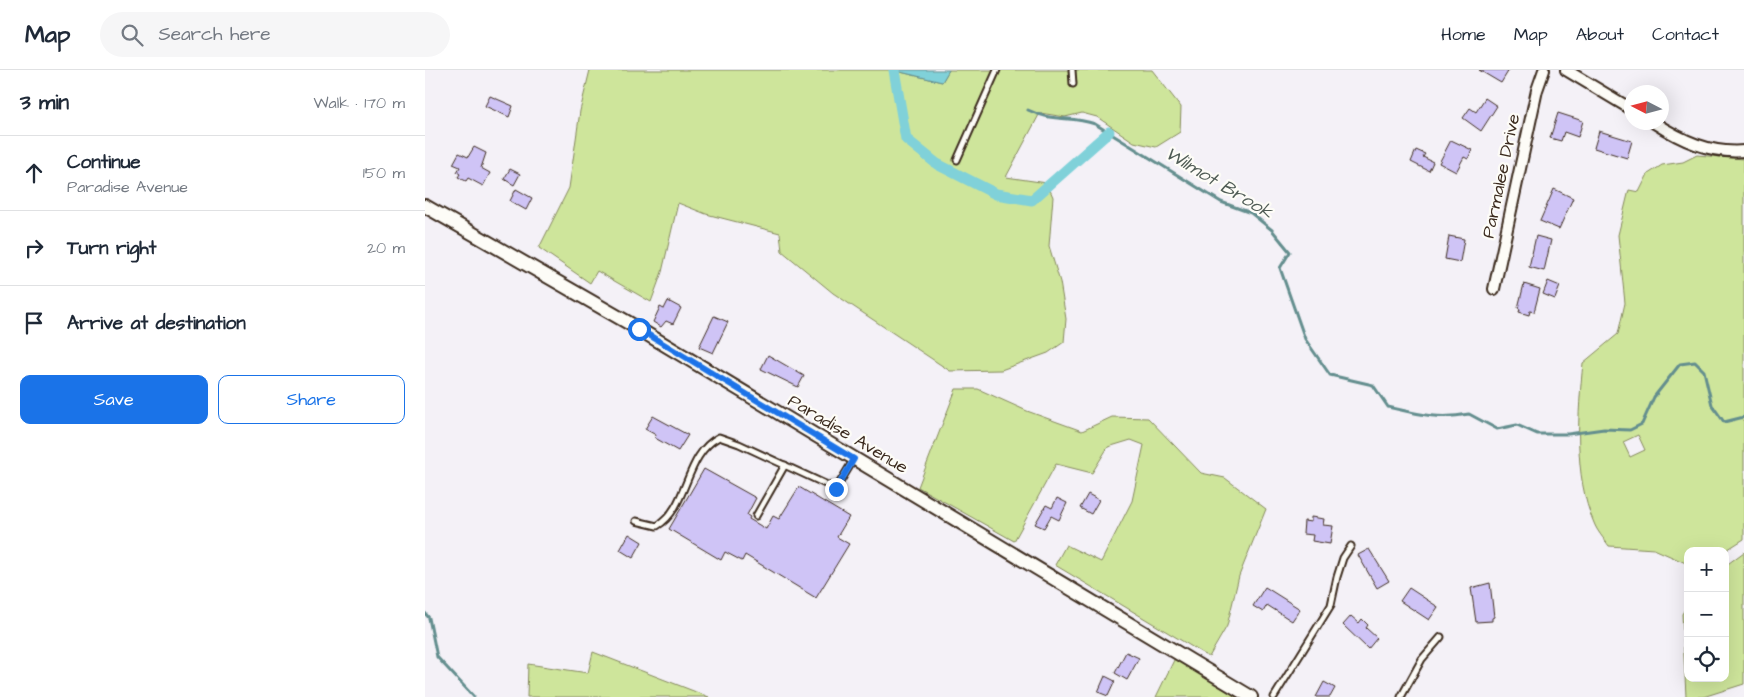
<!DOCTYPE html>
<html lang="en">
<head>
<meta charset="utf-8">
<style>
	body { margin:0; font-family:"Architects Daughter",sans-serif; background:#f6f6f7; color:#1f2937 }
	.controls { position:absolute; right:15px; bottom:15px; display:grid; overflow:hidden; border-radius:10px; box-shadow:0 5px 20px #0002 }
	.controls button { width:45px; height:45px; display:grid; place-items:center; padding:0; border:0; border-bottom:1px solid #e0e1e3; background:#fff; color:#1f2937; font:25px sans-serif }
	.compass { position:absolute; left:1199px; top:15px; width:45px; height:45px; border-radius:50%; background:#fff; box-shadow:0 5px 20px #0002; rotate:276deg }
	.stop { position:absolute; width:15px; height:15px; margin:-11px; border:4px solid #1a73e8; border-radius:50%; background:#fff }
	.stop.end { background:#1a73e8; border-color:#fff; box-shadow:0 1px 5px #0008 }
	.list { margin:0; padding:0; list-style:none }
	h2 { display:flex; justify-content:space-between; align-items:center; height:65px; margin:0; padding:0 20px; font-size:21px }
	h2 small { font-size:16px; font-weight:400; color:#747a83 }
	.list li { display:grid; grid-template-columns:32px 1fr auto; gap:15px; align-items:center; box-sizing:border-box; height:75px; padding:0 20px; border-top:1px solid #e0e1e3 }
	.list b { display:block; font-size:19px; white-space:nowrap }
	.list p { margin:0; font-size:16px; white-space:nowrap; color:#747a83 }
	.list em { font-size:16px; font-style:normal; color:#747a83 }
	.actions { display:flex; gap:10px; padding:15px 20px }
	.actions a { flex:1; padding:11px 0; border:1px solid #1a73e8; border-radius:10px; text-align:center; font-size:18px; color:#1a73e8 }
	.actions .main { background:#1a73e8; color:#fff }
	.icon { flex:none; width:28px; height:28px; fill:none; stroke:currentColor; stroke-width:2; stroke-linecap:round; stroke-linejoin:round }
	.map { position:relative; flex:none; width:1319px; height:627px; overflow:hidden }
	header { display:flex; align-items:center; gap:30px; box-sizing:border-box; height:70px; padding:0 25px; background:#fff; border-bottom:1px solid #e0e1e3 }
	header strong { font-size:24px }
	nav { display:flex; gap:28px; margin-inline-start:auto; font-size:18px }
	.search { width:350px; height:45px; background:#f6f6f7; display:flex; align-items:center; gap:12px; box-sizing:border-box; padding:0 18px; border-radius:28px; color:#747a83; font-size:19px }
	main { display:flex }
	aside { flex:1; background:#fff }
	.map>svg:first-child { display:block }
	.green { fill:#cee59b; stroke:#84885c; fill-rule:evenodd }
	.water { fill:#80d1d9; stroke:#648e8e }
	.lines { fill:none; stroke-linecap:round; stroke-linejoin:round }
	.stream { stroke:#648e8e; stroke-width:3 }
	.canal { stroke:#80d1d9; stroke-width:11 }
	.building { fill:#cfc4f6; stroke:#3b2a1e }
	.service-casing { stroke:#3b2a1e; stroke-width:9 }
	.minor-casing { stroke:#3b2a1e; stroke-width:14 }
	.tertiary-casing { stroke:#3b2a1e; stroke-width:16 }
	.service { stroke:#fdfcf7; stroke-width:5 }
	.minor { stroke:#fdfcf7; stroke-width:10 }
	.tertiary { stroke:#fdfcf7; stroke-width:12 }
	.route { stroke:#1a73e8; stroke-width:6 }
	.labels { text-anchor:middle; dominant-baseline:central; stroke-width:4.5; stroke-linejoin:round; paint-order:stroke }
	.street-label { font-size:18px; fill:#3b2a1e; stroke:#fdfcf7 }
	.water-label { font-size:19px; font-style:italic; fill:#505c56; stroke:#fdfcf7 }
</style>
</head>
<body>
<header>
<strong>Map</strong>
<div class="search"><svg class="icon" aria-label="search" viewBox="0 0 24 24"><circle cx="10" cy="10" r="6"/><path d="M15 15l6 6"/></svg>Search here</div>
<nav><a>Home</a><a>Map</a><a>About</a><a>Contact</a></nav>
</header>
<main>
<aside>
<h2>3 min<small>Walk · 170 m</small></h2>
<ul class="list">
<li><svg class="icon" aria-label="ahead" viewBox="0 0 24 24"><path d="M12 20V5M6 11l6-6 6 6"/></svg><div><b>Continue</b><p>Paradise Avenue</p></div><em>150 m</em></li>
<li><svg class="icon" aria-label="right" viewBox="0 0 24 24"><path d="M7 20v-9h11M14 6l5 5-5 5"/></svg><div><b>Turn right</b></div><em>20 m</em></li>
<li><svg class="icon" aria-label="arrive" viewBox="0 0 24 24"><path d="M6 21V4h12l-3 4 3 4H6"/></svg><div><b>Arrive at destination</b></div></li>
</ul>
<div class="actions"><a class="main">Save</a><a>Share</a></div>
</aside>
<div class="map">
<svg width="1319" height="627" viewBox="0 0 1319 627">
	<rect width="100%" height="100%" fill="#f4f1f7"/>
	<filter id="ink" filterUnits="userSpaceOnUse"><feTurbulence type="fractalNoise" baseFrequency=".02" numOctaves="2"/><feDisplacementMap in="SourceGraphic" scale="10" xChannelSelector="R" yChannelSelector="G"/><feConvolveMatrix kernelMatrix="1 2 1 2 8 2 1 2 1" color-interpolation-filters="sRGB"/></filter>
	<g filter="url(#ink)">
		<g class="green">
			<path d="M165 0H467L517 12 524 0H727L756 37 755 62 731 77 709 72 672 47 657 43 640 47 615 43 581 107 622 113 628 127 624 176 635 212 641 249 639 272 623 283 576 300 525 301 408 223 357 181 355 163 281 144 253 133 237 202 226 232 172 201 165 213 114 178 144 118 155 41Z"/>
			<path d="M1272 85 1319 89V469L1300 481H1263V494L1229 479 1184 476C1179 469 1172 461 1169 453 1148 405 1153 343 1158 293L1193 264 1200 233 1193 165 1204 120 1214 122 1223 104 1237 95 1258 92ZM1213 365 1220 380 1205 387 1198 372Z"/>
			<path d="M531 319H553L602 341 657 361 687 347 723 348 776 403 800 408 841 439 814 506 802 556 784 587 630 495 641 475 676 492 707 431 719 375 706 370 683 377 667 403 631 394 589 471 493 417Z"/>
			<path d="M1319 482V614L1278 627H1261L1257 544 1263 534V608H1300V496Z"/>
			<path d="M168 582 284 627H102L103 594 163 603Z"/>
			<path d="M750 588 815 627H731Z"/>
		</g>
		<path class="water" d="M467 0H524L517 12Z"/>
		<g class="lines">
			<g class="stream">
				<path d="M603 40C629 53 645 45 670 54L796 132 826 143 847 160 865 182 855 198 880 269 905 305 948 315 963 337C993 344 1013 350 1044 344L1072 359 1092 355 1112 364H1143L1179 359 1205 360 1217 354 1229 327 1255 294 1270 292 1279 301 1287 335 1299 352 1319 347"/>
				<path d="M0 543 4 548 12 587 49 627"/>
			</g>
			<path class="canal" d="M469 0 481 69 512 94 571 124 607 130 684 62"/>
		</g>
		<g class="building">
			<path d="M1054 0H1084L1076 13Z"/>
			<path d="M65 26 88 36 84 47 60 36Z"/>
			<path d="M1060 28 1072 36 1056 61 1038 48 1045 38 1051 42Z"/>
			<path d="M1133 43 1158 51 1153 67 1139 62 1136 71 1125 68Z"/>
			<path d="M1174 61 1207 71 1202 88 1169 78Z"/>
			<path d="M1026 70 1047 80 1043 89 1039 87 1031 102 1014 93Z"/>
			<path d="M49 77 61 83 56 98 65 103 58 116 43 108 41 111 33 107 35 104 32 102 35 97 28 94 34 83 43 87Z"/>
			<path d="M991 80 1000 84 998 87 1008 92 1004 101 986 92Z"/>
			<path d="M85 99 95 104 89 115 79 109Z"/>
			<path d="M91 119 107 128 101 140 85 131Z"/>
			<path d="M1129 119 1148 128 1134 159 1115 151Z"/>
			<path d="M1024 166 1039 169 1035 192 1020 189Z"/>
			<path d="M1111 166 1126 170 1119 201 1104 197Z"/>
			<path d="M1123 211 1135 216 1130 229 1118 224Z"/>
			<path d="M1099 214 1115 219 1109 242 1105 241 1104 245 1094 242 1095 239 1093 238Z"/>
			<path d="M243 231 256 238 248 254 241 251 236 257 228 252 235 237 239 239Z"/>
			<path d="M289 246 303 252 288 283 274 277Z"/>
			<path d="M343 285 379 306 373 317 336 299Z"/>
			<path d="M228 346 263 365 253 381 230 368 231 365 220 359Z"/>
			<path d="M279 399 331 428 322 445 325 447 324 449 341 459 348 446 354 449 374 417 424 447 412 467 424 474 391 528 320 485 317 491 300 482 296 490 244 459Z"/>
			<path d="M663 424 674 430 666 444 655 438Z"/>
			<path d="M632 428 642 433 634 450 626 446 619 458 610 454 621 435 627 438Z"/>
			<path d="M886 447 899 449 898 455 908 456 905 474 887 471 888 465 878 464 879 451 886 452Z"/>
			<path d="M204 464 217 472 208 488 195 480Z"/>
			<path d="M944 479 964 511 952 518 933 485Z"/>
			<path d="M1065 513 1069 547 1067 548V551L1051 552 1046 518Z"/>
			<path d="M840 517 875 539 867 551 842 535 838 542 828 536Z"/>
			<path d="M984 518 1013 537 1004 550 975 531Z"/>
			<path d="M926 546 934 553 937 549 943 555 941 558 952 568 943 579 918 555Z"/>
			<path d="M701 582 714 588 702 610 690 603Z"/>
			<path d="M680 606 690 611 683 626 673 622Z"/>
			<path d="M899 612 910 618 905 627H891Z"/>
		</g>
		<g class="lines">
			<defs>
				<g id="service">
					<path d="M647 0 648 14"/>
					<path d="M532 90 572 0"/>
					<path d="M331 446 360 395"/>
					<path d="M211 451 232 456C264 437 259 385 294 367L314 374 411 419 429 389"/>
					<path d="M849 627 906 535 912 507 918 488 926 476"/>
					<path d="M976 627 997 589 1016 567"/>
				</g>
				<g id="minor">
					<path d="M1141 0 1206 39"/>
					<path d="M1228 52C1256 70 1285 84 1319 81"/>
					<path d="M1069 219 1112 20 1119 0"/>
				</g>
				<path id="tertiary" d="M0 136 202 252 826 627"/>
			</defs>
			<use href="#service" class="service-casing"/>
			<use href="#minor" class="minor-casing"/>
			<use href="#tertiary" class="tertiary-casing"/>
			<use href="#service" class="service"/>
			<use href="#minor" class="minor"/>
			<use href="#tertiary" class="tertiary"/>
		</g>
	</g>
	<g class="lines" filter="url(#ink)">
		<path class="route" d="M214 259 429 389 411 419"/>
	</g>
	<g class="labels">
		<g class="street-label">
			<text transform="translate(1076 106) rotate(-78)">Parmalee Drive</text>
			<text transform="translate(423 364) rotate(31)">Paradise Avenue</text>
		</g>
		<g class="water-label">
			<text transform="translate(794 113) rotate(31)">Wilmot Brook</text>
		</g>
	</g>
</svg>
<div class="controls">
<button>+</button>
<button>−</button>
<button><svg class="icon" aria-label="locate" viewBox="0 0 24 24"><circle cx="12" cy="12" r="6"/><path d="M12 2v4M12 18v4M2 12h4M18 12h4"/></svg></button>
</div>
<svg class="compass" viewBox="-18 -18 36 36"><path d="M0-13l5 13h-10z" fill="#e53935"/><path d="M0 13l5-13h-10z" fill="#747a83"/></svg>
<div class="stop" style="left:214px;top:259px"></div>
<div class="stop end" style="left:411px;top:419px"></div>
</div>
</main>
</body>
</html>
